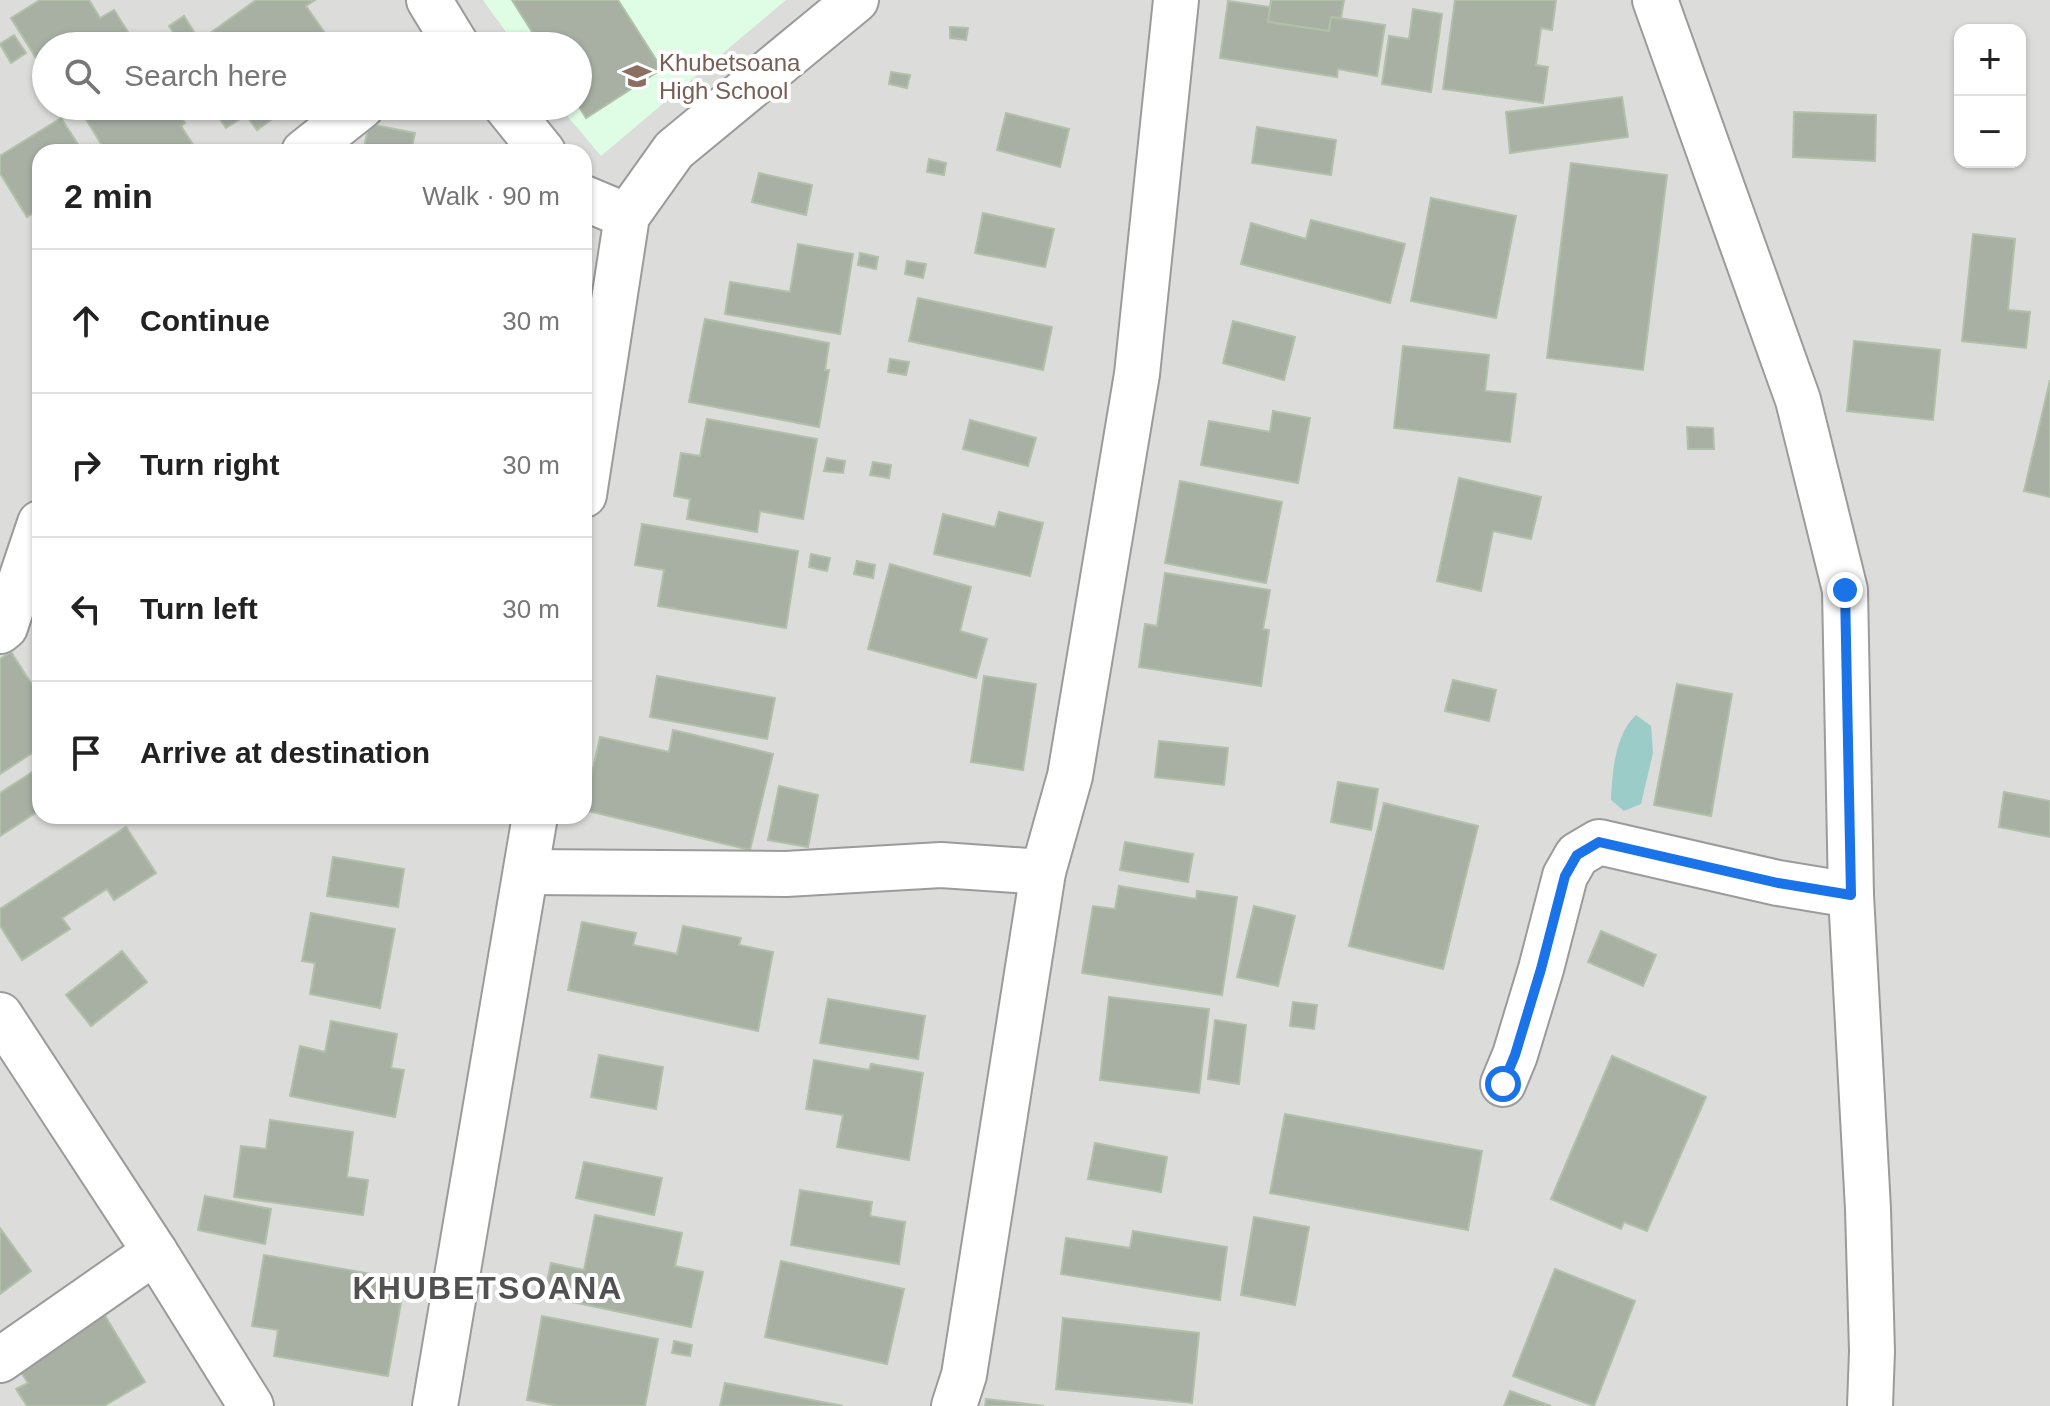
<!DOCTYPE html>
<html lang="en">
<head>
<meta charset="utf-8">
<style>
	body { margin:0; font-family:Helvetica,sans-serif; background:#f2f2f2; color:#222 }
	.controls { position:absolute; right:24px; top:24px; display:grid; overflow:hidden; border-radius:16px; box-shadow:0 2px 6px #0004 }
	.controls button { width:72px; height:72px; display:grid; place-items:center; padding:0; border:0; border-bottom:2px solid #e0e0e0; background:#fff; color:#222; font:40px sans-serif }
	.stop { position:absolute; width:24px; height:24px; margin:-18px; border:6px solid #1a73e8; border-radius:50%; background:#fff }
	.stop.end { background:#1a73e8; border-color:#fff; box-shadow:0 2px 8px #0008 }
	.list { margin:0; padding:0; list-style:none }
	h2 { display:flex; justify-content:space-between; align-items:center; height:104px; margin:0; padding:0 32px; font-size:34px }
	h2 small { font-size:26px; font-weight:400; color:#767676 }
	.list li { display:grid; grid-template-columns:52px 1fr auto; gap:24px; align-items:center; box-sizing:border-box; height:144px; padding:0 32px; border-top:2px solid #e0e0e0 }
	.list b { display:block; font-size:30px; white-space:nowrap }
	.list em { font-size:26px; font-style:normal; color:#767676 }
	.icon { flex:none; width:44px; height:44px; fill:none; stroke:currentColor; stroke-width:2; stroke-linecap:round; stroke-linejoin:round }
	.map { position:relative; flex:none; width:2050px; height:1406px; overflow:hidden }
	.search { position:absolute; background:#fff; box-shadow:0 2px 6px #0004; left:32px; top:32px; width:560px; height:88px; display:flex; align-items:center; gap:20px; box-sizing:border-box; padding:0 28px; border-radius:44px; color:#767676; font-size:30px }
	.panel { position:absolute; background:#fff; box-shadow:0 2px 6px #0004; left:32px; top:144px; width:560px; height:680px; border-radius:24px }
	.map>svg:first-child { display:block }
	.residential { fill:#dcdcdb; fill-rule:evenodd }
	.education { fill:#dffde5 }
	.forest { fill:#9cccc7 }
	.building { fill:#a8b0a4; stroke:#b1c0a8; stroke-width:2 }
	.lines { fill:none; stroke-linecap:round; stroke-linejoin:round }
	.minor-casing { stroke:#9b9b9b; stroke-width:48 }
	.minor { stroke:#fff; stroke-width:44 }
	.route { stroke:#1a73e8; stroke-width:10 }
	.labels { text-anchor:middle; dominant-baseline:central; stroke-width:8; stroke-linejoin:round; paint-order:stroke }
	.education-label { font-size:24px; fill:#785e54; stroke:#fff; text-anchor:start }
	.district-label { font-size:32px; font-weight:bold; letter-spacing:2px; fill:#515151; stroke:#fff }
</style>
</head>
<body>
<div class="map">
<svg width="2050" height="1406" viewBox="0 0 2050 1406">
	<rect width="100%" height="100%" fill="#e6efe5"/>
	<path class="residential" d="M0 0H2050V1406H0ZM1960 30H2020V162H1960ZM46 46H578V106H46ZM40 152H584V816H40Z"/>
	<path class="education" d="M483 0H786L601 156 559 106H578V46H516Z"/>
	<path class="forest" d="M1636 715 1651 726 1653 753 1641 804 1624 811 1611 800C1612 772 1615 735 1636 715Z"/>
	<g class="building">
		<path d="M40 0H89L100 18 114 10 137 46H46V74L11 18Z"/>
		<path d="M256 0H315L306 6 334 46H196L195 44Z"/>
		<path d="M512 0H618L662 69 586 118 578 105V46H541Z"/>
		<path d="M1271 0H1344L1341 18 1331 17 1329 31 1268 22Z"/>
		<path d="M1455 0H1556L1552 30 1541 28 1536 65 1548 67 1543 103 1443 89Z"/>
		<path d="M1228 1 1270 7 1268 22 1329 31 1331 17 1385 25 1377 76 1338 69 1337 77 1220 58Z"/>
		<path d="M1413 9 1442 14 1431 92 1382 84 1389 36 1409 39Z"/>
		<path d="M184 16 196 35 182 45 169 26Z"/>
		<path d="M950 27 968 28 966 40 950 38Z"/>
		<path d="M14 35 26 53 11 63 0 44Z"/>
		<path d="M891 72 910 75 907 88 889 84Z"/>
		<path d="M1622 97 1628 137 1510 153 1506 112Z"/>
		<path d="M78 106H174L185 123 181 126 198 152H106Z"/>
		<path d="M218 106H232L240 119 226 128 213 109Z"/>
		<path d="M239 106H290L257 130Z"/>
		<path d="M1794 112 1876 115 1875 161 1793 157Z"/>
		<path d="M1006 113 1069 129 1060 167 997 150Z"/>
		<path d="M61 118 83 152H40V208L27 217 0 173V156Z"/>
		<path d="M369 124 415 133 411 152H363Z"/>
		<path d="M1257 127 1336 140 1331 175 1252 163Z"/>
		<path d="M929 159 946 163 944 175 927 172Z"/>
		<path d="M1571 163 1667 175 1643 370 1547 358Z"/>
		<path d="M759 173 812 185 806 215 752 202Z"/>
		<path d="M1431 198 1516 216 1496 318 1411 301Z"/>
		<path d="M983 213 1054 229 1045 267 975 253Z"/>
		<path d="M1311 220 1405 244 1390 303 1241 264 1251 223 1306 239Z"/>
		<path d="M1973 234 2015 239 2008 310 2030 312 2026 348 1962 341Z"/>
		<path d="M798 244 853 254 840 334 725 314 730 282 790 292Z"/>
		<path d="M860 253 878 257 876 269 858 265Z"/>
		<path d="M907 261 926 264 923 278 905 274Z"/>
		<path d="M918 298 1052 327 1043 370 909 341Z"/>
		<path d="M705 319 829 343 825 370H829L819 427 689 402Z"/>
		<path d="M1233 321 1295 337 1284 380 1223 363Z"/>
		<path d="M1854 341 1940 350 1933 420 1847 411Z"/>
		<path d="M1403 346 1489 355 1485 391 1516 394 1510 442 1394 428Z"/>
		<path d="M890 359 909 362 906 375 888 372Z"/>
		<path d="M2050 380V497L2024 491Z"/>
		<path d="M1273 411 1310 418 1298 483 1201 465 1209 421 1270 432Z"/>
		<path d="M707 419 817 439 803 519 760 511 757 532 687 519 690 499 674 496 681 453 700 456Z"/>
		<path d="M970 420 1036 438 1028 466 963 449Z"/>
		<path d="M1687 427 1713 428 1714 449H1688Z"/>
		<path d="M827 458 845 461 843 473 824 471Z"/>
		<path d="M873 462 891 465 889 478 870 475Z"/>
		<path d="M1459 478 1541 497 1531 539 1493 531 1481 591 1437 581Z"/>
		<path d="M1180 481 1282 502 1266 583 1165 563Z"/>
		<path d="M999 512 1043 523 1030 576 934 554 943 514 995 527Z"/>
		<path d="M642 524 798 551 786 628 658 606 664 570 635 565Z"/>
		<path d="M811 554 830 558 827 571 809 567Z"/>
		<path d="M857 561 875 565 873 578 854 574Z"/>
		<path d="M890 564 971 587 960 631 987 639 976 678 868 649Z"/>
		<path d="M1165 573 1270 590 1263 629 1269 630 1261 686 1139 667 1145 624 1157 626Z"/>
		<path d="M11 652 40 697V748L0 774V659Z"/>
		<path d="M657 676 775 698 767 739 650 717Z"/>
		<path d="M984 676 1036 684 1023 770 971 762Z"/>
		<path d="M1453 680 1496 690 1489 721 1445 711Z"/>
		<path d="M1677 684 1732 694 1711 816 1654 805Z"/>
		<path d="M673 730 773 754 750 850 584 810 600 737 669 752Z"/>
		<path d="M1159 741 1228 748 1224 785 1155 777Z"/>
		<path d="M40 767V810L0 836V793Z"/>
		<path d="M1338 782 1378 789 1371 830 1331 822Z"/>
		<path d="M779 786 818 795 808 847 768 840Z"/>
		<path d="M2004 792 2050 801V837L1999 827Z"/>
		<path d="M1384 803 1478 826 1443 969 1349 946Z"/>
		<path d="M126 827 156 873 114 900 107 889 62 918 70 929 22 960 0 926V909Z"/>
		<path d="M1125 842 1193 854 1188 882 1120 870Z"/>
		<path d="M333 857 404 869 398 907 327 896Z"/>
		<path d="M1119 886 1196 899 1197 891 1237 897 1222 995 1082 973 1093 906 1115 909Z"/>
		<path d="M1254 906 1295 916 1278 986 1237 977Z"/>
		<path d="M311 913 395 929 380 1008 310 994 315 963 302 961Z"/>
		<path d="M582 922 636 933 633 945 677 954 683 926 741 938 739 945 773 952 758 1031 568 990Z"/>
		<path d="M1601 931 1656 955 1643 986 1588 962Z"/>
		<path d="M122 951 147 982 91 1026 66 995Z"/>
		<path d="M1109 997 1209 1009 1199 1093 1100 1080Z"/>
		<path d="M828 999 925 1016 918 1059 820 1043Z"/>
		<path d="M1293 1002 1317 1005 1314 1029 1290 1026Z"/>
		<path d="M1215 1020 1246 1025 1239 1084 1208 1079Z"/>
		<path d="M331 1021 397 1034 391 1068 404 1070 395 1117 290 1096 300 1046 325 1052Z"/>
		<path d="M599 1055 663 1067 656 1109 591 1097Z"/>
		<path d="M1612 1056 1706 1097 1647 1231 1624 1222 1621 1229 1551 1199Z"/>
		<path d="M814 1060 869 1070 871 1064 923 1073 909 1160 837 1147 843 1115 806 1109Z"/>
		<path d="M1285 1114 1482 1151 1468 1230 1270 1193Z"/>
		<path d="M270 1120 353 1132 347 1177 368 1180 363 1215 234 1197 241 1146 266 1149Z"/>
		<path d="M1095 1143 1167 1157 1161 1192 1088 1179Z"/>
		<path d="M584 1162 662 1178 654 1215 576 1198Z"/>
		<path d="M800 1190 872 1202 870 1216 905 1222 899 1264 791 1245Z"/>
		<path d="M205 1196 271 1209 265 1244 198 1230Z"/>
		<path d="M595 1215 682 1233 675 1266 703 1272 691 1327 544 1296 551 1263 584 1270Z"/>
		<path d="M1254 1217 1309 1227 1295 1305 1241 1295Z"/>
		<path d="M0 1228 31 1271 0 1294Z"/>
		<path d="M1133 1231 1227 1247 1220 1300 1061 1274 1066 1238 1130 1248Z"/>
		<path d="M264 1255 405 1280 388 1376 274 1356 278 1330 252 1326Z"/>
		<path d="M781 1261 904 1289 887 1364 765 1337Z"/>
		<path d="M1555 1269 1635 1301 1594 1406 1513 1376Z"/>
		<path d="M104 1314 145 1382 104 1406H27L16 1389 28 1383 17 1366Z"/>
		<path d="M542 1316 658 1339 645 1406H558L527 1400Z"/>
		<path d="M1063 1318 1199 1333 1192 1403 1056 1389Z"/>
		<path d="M674 1341 692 1345 690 1356 672 1353Z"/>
		<path d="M725 1383 843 1406H720Z"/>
		<path d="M1510 1391 1551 1406H1504Z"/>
		<path d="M986 1399 1044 1406H985Z"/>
	</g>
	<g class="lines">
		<defs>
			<g id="minor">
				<path d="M429 0 457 46"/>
				<path d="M1655 0 1798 400 1845 590 1851 895 1868 1209 1872 1351 1870 1406"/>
				<path d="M506 106 543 152"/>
				<path d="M304 152 362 106"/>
				<path d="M584 198 627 216"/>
				<path d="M584 495 627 216 674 150 856 0"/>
				<path d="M0 631 5 627 40 523"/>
				<path d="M526 872 786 874 941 865 1043 872"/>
				<path d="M0 1015 155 1252 251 1406"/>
				<path d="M1503 1084 1515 1055 1541 969 1565 876 1577 855 1599 842 1778 883 1851 895"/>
				<path d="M0 1360 155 1252"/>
				<path d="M435 1406 535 816"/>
				<path d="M954 1406 964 1375 1043 872 1070 776 1137 374 1176 0"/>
			</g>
		</defs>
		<use href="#minor" class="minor-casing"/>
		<use href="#minor" class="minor"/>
	</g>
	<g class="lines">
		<path class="route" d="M1503 1084 1515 1055 1541 969 1565 876 1577 855 1599 842 1778 883 1851 895 1845 590"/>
	</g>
	<defs>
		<symbol id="school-bare" viewBox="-9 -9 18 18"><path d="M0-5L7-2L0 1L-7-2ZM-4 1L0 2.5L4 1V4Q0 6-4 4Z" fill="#8d6e63" stroke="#fff" stroke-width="2.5" paint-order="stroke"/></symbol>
	</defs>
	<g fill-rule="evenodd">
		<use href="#school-bare" x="617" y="56" width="40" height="40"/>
	</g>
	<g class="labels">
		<g class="education-label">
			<text x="659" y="62">Khubetsoana<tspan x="659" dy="28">High School</tspan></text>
		</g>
		<g class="district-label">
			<text x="488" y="1288">KHUBETSOANA</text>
		</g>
	</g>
</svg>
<div class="controls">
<button>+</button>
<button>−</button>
</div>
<div class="stop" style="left:1503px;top:1084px"></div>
<div class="stop end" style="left:1845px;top:590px"></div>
<div class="search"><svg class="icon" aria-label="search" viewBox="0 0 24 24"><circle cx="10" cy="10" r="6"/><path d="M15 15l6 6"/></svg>Search here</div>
<section class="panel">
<h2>2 min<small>Walk · 90 m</small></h2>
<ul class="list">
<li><svg class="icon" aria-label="ahead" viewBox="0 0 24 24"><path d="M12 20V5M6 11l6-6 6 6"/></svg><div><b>Continue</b></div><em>30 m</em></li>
<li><svg class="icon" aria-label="right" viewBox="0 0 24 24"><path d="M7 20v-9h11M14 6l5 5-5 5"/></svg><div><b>Turn right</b></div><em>30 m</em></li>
<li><svg class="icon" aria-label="left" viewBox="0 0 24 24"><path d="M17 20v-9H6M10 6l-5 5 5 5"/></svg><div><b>Turn left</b></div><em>30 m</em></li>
<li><svg class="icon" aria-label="arrive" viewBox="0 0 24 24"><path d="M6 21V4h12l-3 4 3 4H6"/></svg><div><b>Arrive at destination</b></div></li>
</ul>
</section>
</div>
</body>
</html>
